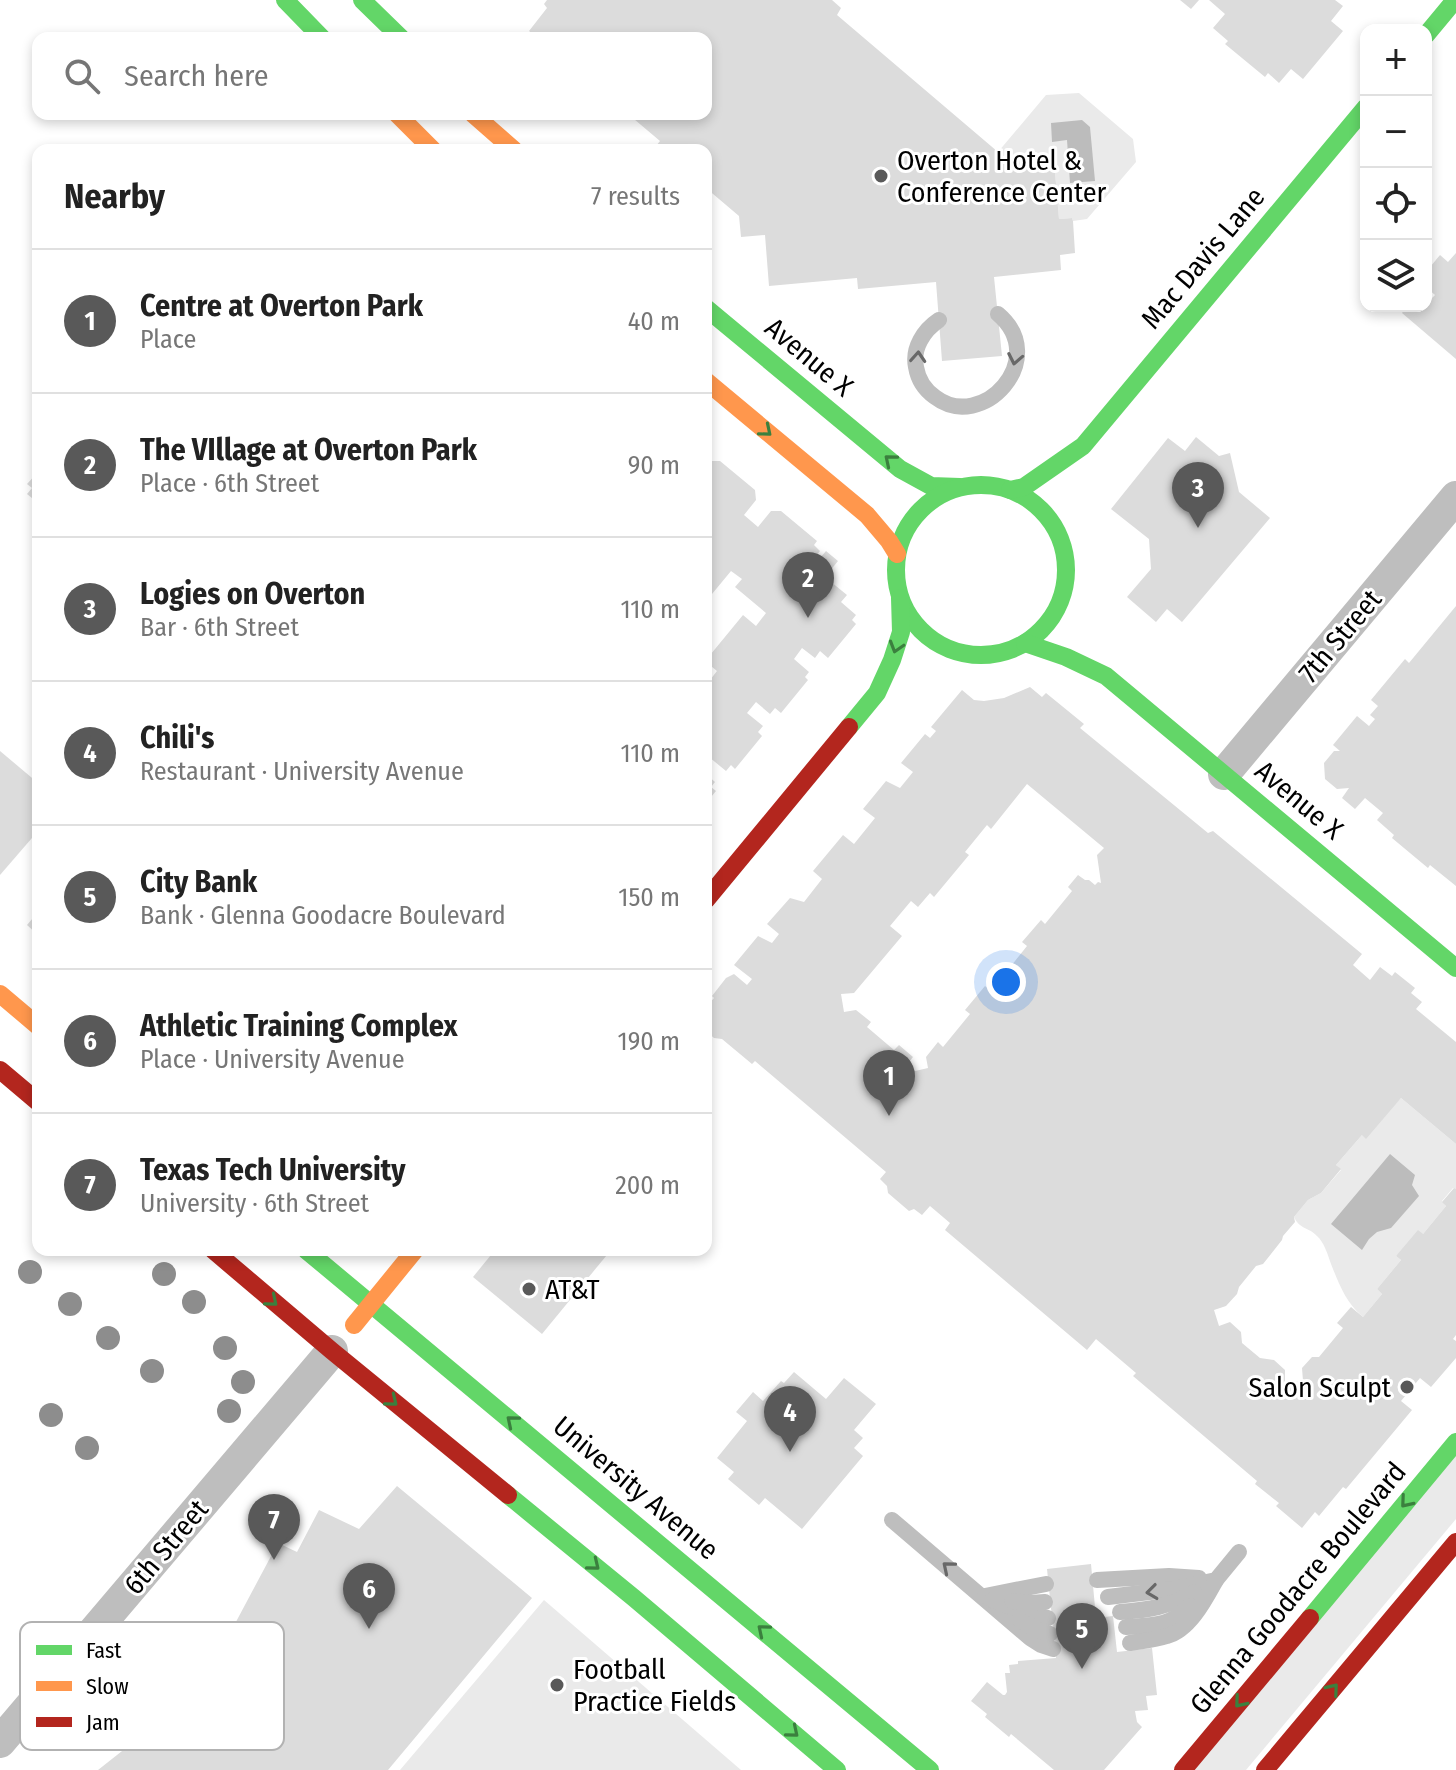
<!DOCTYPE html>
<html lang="en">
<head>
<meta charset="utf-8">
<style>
	body { margin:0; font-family:"Fira Sans Condensed",sans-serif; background:#f2f2f2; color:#222 }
	.controls { position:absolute; right:24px; top:24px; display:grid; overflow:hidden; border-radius:16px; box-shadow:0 4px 12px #0003 }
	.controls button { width:72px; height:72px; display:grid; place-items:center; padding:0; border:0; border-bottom:2px solid #e0e0e0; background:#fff; color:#222; font:40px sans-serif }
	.you { position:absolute; left:1006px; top:982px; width:28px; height:28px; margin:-20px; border:6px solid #fff; border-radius:50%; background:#1a73e8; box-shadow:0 0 0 12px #1a73e833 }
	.badge { display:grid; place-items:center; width:52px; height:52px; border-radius:50%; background:#595959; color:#fff; font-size:26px; font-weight:700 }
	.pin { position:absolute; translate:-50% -66px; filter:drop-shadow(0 2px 4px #0008) }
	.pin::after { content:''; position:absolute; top:42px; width:28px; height:24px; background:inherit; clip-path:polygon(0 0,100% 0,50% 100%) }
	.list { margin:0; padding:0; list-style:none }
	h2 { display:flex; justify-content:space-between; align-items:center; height:104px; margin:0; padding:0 32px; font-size:34px }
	h2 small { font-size:26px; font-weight:400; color:#767676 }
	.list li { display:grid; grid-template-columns:52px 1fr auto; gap:24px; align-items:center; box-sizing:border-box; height:144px; padding:0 32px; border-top:2px solid #e0e0e0 }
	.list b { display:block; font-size:30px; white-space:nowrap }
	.list p { margin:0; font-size:26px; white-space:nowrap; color:#767676 }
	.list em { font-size:26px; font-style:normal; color:#767676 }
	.icon { flex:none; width:44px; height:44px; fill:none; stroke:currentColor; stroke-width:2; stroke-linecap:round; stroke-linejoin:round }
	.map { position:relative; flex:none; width:1456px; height:1770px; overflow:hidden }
	.search { position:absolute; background:#fff; box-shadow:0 4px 12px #0003; left:32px; top:32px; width:680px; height:88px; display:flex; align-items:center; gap:20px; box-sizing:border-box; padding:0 28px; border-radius:16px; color:#767676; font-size:30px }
	.panel { position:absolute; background:#fff; box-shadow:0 4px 12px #0003; left:32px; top:144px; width:680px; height:1112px; border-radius:16px }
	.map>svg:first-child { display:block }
	.green { fill:#eaeaea }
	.water { fill:#bcbcbc }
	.building { fill:#dcdcdc; fill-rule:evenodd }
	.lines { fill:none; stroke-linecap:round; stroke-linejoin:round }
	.lane { stroke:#bebebe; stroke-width:16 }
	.street { stroke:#bebebe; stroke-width:32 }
	.fast { stroke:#63d668; stroke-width:18 }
	.slow { stroke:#ff974d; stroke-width:18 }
	.jam { stroke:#b3261e; stroke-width:18 }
	.tree { fill:#8d8d8d }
	.oneway { stroke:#686868 }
	.oneway2 { stroke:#3b803e }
	.poi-dot { fill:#595959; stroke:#fff; stroke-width:3 }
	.labels { text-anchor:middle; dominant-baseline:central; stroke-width:6; stroke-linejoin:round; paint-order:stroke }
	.poi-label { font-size:28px; fill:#000; stroke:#fff; text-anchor:start }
	.street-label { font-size:28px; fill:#000; stroke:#fff }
	.key { fill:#fff; stroke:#b2b2b2; stroke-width:2 }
	.key-label { font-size:22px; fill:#000 }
</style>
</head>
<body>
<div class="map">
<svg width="1456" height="1770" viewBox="0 0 1456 1770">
	<rect width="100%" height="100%" fill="#fff"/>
	<g class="green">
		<path d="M1079 93 1133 139 1136 162 1087 219 1073 221 1072 218 1059 219 1054 160 1009 164 998 152 1046 95Z"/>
		<path d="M1401 1098 1456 1144V1189L1453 1188 1442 1201 1446 1206 1423 1234 1396 1256 1401 1260 1377 1289 1382 1294 1363 1317C1346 1303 1339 1284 1331 1264 1328 1255 1324 1242 1317 1236 1309 1227 1300 1230 1294 1217L1308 1200 1321 1193 1341 1170 1336 1165 1362 1135Z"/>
		<path d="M1456 1454V1519L1246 1770H1193Z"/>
		<path d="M544 1600 741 1770H400Z"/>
	</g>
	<g class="water">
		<path d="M1082 120 1090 127 1095 181 1070 183 1067 140 1052 142 1051 123Z"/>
		<path d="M1390 1154 1415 1175 1412 1185 1419 1196 1391 1228 1377 1232 1369 1239 1362 1250 1331 1224Z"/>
	</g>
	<g class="building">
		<path d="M547 0H832L841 8 837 15 998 152 1009 164 1054 160 1059 219 1072 218 1073 221 1075 253 1060 255 1061 270 994 277 1002 356 942 361 936 282 858 289 857 278 769 286 765 235 741 237 739 216 706 188V150H661L656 146 660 141 628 114H706V38H538L529 31 547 8 544 4Z"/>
		<path d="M1180 0H1199L1191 9Z"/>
		<path d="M1209 0H1335L1343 6 1331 21 1343 31 1303 79 1291 69 1279 83 1268 73 1265 77 1225 44 1228 41 1213 28 1225 14Z"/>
		<path d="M1456 253V359L1402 313 1407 306H1426V297L1430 300 1435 295 1426 287V272L1440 255 1448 262Z"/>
		<path d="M1196 437 1219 456 1230 453 1239 492 1270 518 1182 622 1167 609 1156 622 1127 597 1151 569 1149 539 1111 509 1168 438 1185 451Z"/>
		<path d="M708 461H720L755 490 756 500 744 515 758 527 771 511H781L817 541 814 545 820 551 811 562 814 565 826 551 838 561 825 577 847 595 841 602 856 615 852 620 856 624 828 658 820 651 815 658 802 648 794 659 809 672 805 677 808 680 781 713 775 708 770 714 756 702 747 713 763 726 758 732 762 736 735 769 731 765 726 771 709 757 706 761V677L710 680 717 671 706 662V660L743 615 756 626 766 613 735 587 742 579 731 571 712 594 706 589V464Z"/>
		<path d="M38 472V503L27 494 32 488 27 484Z"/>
		<path d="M1456 606V886L1430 865 1428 868 1392 838 1394 835 1377 820 1383 813 1365 798 1355 809 1342 798 1349 788 1337 789 1325 779 1324 763 1334 751H1340L1333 745 1357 716 1369 726 1375 719 1370 715 1378 706 1371 700 1405 659 1409 663Z"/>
		<path d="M1030 687 1042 697 1046 693 1084 724 1080 728 1208 833 1213 831 1362 954 1353 965 1370 980 1380 967 1392 976 1395 972 1415 988 1411 993 1422 1002 1416 1009 1456 1042V1144L1401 1098 1366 1139 1362 1135 1336 1165 1341 1169 1321 1193 1308 1200 1294 1217 1295 1222 1283 1236 1282 1240 1263 1264 1256 1266 1239 1287 1237 1294 1226 1306 1214 1310 1219 1326 1230 1322 1241 1332 1242 1343 1260 1358 1274 1360 1285 1370V1382L1303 1381 1302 1368 1312 1357H1319L1343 1328 1337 1323 1351 1307 1363 1317 1382 1294 1377 1289 1401 1260 1396 1256 1418 1230 1423 1234 1446 1206 1442 1202 1454 1188 1456 1189V1335L1453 1339 1456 1341V1358L1431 1387 1420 1378 1401 1401 1412 1410 1346 1489 1343 1487 1319 1516 1315 1512 1302 1528 1276 1506 1279 1503 1255 1484 1257 1481 1133 1376 1136 1373 1096 1339 1087 1350 945 1230 950 1223 930 1206 922 1215 914 1209 909 1211 888 1193 887 1186 880 1179 886 1172 755 1061 752 1064 722 1039 714 1038 706 1031V1007L714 998 712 996 726 978 734 974 747 985 752 979 734 965 758 936 772 943 779 934 767 924 790 898 804 902 822 879 813 871 843 835 854 844 875 818 863 809 886 781 900 788 913 772 901 763 925 734 930 738 936 731 931 727 962 690 974 700 984 701 1004 698ZM1027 784 1104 848 1097 855 1101 883 1098 882 1095 885 1089 880H1085L1078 875 1068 887 1072 891 1045 924 1041 920 1022 942 1027 946 991 991 985 986 965 1010 970 1014 943 1047 938 1042 926 1057 928 1068 911 1072 909 1062 913 1057 899 1045 894 1050 867 1027 871 1022 856 1010 844 1012 841 994 854 993 902 936 890 926 911 901 918 907 930 893 934 897 969 855 965 852 987 825 991 829Z"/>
		<path d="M0 751 38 783V831L0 875Z"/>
		<path d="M706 774 715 782 711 787 716 791 706 803Z"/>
		<path d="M38 912V935L27 925Z"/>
		<path d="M495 1250H611L542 1334 473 1277Z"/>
		<path d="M794 1372 826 1399 844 1378 876 1404 854 1430 863 1438 854 1448 863 1456 802 1529 765 1498 759 1505 728 1479 734 1472 717 1458 747 1421 736 1412 753 1392 763 1401 781 1381 784 1383Z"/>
		<path d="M397 1486 532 1598 388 1770H98L174 1710 169 1706 207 1660 213 1665 278 1543 297 1552 319 1510 359 1529Z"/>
		<path d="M1091 1564 1096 1618 1113 1616 1117 1652 1152 1648 1157 1695 1146 1696 1148 1710 1135 1711 1137 1722 1142 1727 1104 1770H1054L1011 1734 1009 1737 985 1717 987 1714 971 1701 987 1682 1003 1695H1005L1007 1692 1005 1673H1010L1009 1665 1018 1664V1661L1056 1658 1047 1569Z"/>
	</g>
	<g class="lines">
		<g class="lane">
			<path d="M939 320C924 330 912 348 916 367 918 379 925 390 935 397 982 433 1051 359 998 314"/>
			<path d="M892 1520 1030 1638 1041 1645 1053 1649"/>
			<path d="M1097 1580 1169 1576 1199 1578"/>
			<path d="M985 1596 1046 1584"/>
			<path d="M1108 1597 1174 1589 1216 1580 1239 1552"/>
			<path d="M992 1600 1034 1615 1048 1618"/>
			<path d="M1012 1601 1031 1603 1045 1602"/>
			<path d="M1120 1612C1149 1610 1169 1607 1194 1592"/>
			<path d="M1021 1621 1040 1631 1050 1634"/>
			<path d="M1126 1627C1155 1625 1168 1627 1190 1606"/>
			<path d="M1130 1643C1142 1641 1155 1640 1167 1636 1190 1630 1206 1598 1216 1580"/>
		</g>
		<g class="street">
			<path d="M1224 774 1456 497"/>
			<path d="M0 1742 332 1351"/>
		</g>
		<g class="fast">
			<path d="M285 0 322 38"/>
			<path d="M362 0 401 38"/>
			<path d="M1426 35 1455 0"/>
			<path d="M706 308 900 469 931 486 960 487"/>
			<circle cx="981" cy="570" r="85"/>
			<path d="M1010 490 1024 487 1083 446 1366 107"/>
			<path d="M1025 643 1066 657 1106 676 1456 968"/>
			<path d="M849 727 877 693 892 660 901 632 900 598"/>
			<path d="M306 1250 930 1770"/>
			<path d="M508 1495 634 1598 837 1770"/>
			<path d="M1310 1618 1456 1442"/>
		</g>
		<g class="slow">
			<path d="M397 114 433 150"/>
			<path d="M473 114 514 150"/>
			<path d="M706 381 867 515 889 541 897 554"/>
			<path d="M0 994 38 1026"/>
			<path d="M354 1325 415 1250"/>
		</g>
		<g class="jam">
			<path d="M706 900 849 727"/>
			<path d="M0 1070 38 1102"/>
			<path d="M213 1250 332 1351 508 1495"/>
			<path d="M1183 1770 1310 1618"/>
			<path d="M1265 1770 1456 1542"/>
		</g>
	</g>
	<g class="tree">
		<circle cx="30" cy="1272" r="12"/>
		<circle cx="164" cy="1274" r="12"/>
		<circle cx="194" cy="1302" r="12"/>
		<circle cx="70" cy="1304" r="12"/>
		<circle cx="108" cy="1338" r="12"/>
		<circle cx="225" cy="1348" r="12"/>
		<circle cx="152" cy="1371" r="12"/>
		<circle cx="243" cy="1382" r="12"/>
		<circle cx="229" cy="1411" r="12"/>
		<circle cx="51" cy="1415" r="12"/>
		<circle cx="87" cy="1448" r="12"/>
	</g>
	<defs><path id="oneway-chevron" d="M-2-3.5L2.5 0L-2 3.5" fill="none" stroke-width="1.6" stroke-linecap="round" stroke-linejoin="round" transform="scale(2)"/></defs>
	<g class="oneway">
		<use href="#oneway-chevron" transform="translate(918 357) rotate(-86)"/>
		<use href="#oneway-chevron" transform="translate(1015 359) rotate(101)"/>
		<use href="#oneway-chevron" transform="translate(948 1567) rotate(-140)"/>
		<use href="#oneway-chevron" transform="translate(1152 1592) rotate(173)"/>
	</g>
	<g class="oneway2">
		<use href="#oneway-chevron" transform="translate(766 431) rotate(40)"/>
		<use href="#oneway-chevron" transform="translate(890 460) rotate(-140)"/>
		<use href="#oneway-chevron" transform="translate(896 647) rotate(107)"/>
		<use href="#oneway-chevron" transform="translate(272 1301) rotate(40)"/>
		<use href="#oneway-chevron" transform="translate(392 1401) rotate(39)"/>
		<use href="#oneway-chevron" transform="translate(512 1421) rotate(-140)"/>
		<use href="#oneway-chevron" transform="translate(1406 1502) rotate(130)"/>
		<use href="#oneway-chevron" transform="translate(594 1565) rotate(39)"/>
		<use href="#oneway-chevron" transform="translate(763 1630) rotate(-140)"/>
		<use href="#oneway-chevron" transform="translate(1333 1689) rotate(-50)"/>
		<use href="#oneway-chevron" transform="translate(1240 1702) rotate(130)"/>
		<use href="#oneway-chevron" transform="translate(793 1732) rotate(40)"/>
	</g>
	<g class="poi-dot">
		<circle cx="881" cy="176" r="8"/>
		<circle cx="529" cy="1289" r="8"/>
		<circle cx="1407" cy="1387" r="8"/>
		<circle cx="557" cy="1685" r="8"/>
	</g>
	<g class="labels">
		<g class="poi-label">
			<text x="897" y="160">Overton Hotel &amp;<tspan x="897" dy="32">Conference Center</tspan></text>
			<text x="545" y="1289">AT&amp;T</text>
			<text x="1391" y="1387" text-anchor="end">Salon Sculpt</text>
			<text x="573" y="1669">Football<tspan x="573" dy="32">Practice Fields</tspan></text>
		</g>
		<g class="street-label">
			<text transform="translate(1203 258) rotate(-50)">Mac Davis Lane</text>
			<text transform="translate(809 357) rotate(40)">Avenue X</text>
			<text transform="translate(1340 636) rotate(-50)">7th Street</text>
			<text transform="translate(1299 800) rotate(40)">Avenue X</text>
			<text transform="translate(636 1488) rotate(40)">University Avenue</text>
			<text transform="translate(166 1547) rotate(-50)">6th Street</text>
			<text transform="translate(1298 1588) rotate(-50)">Glenna Goodacre Boulevard</text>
		</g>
	</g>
	<rect x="20" y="1622" width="264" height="128" rx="12" class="key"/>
	<rect x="36" y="1645" width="36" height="10" fill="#63d668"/>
	<rect x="36" y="1681" width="36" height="10" fill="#ff974d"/>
	<rect x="36" y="1717" width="36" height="10" fill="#b3261e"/>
	<g class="key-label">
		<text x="86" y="1658">Fast</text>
		<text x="86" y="1694">Slow</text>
		<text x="86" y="1730">Jam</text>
	</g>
</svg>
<div class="controls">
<button>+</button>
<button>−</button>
<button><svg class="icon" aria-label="locate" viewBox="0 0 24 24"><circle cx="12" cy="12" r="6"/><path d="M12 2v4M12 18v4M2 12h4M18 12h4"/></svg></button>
<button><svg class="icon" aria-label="layers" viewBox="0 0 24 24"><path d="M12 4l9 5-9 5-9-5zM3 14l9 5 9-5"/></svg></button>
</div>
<div class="you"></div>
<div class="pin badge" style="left:889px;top:1116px">1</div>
<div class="pin badge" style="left:808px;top:618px">2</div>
<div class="pin badge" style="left:1198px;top:528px">3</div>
<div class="pin badge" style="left:790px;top:1452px">4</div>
<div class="pin badge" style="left:1082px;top:1669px">5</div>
<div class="pin badge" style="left:369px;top:1629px">6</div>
<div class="pin badge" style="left:274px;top:1560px">7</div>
<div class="search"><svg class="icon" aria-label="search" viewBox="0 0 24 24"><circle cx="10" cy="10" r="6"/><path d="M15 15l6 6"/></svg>Search here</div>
<section class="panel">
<h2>Nearby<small>7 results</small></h2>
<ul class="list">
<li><span class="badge">1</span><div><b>Centre at Overton Park</b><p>Place</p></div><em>40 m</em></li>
<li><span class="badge">2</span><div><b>The VIllage at Overton Park</b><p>Place · 6th Street</p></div><em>90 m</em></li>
<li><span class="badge">3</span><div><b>Logies on Overton</b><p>Bar · 6th Street</p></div><em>110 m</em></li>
<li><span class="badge">4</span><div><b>Chili's</b><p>Restaurant · University Avenue</p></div><em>110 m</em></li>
<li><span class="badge">5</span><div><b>City Bank</b><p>Bank · Glenna Goodacre Boulevard</p></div><em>150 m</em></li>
<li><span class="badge">6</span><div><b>Athletic Training Complex</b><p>Place · University Avenue</p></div><em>190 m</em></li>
<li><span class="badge">7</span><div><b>Texas Tech University</b><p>University · 6th Street</p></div><em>200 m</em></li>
</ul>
</section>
</div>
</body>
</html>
